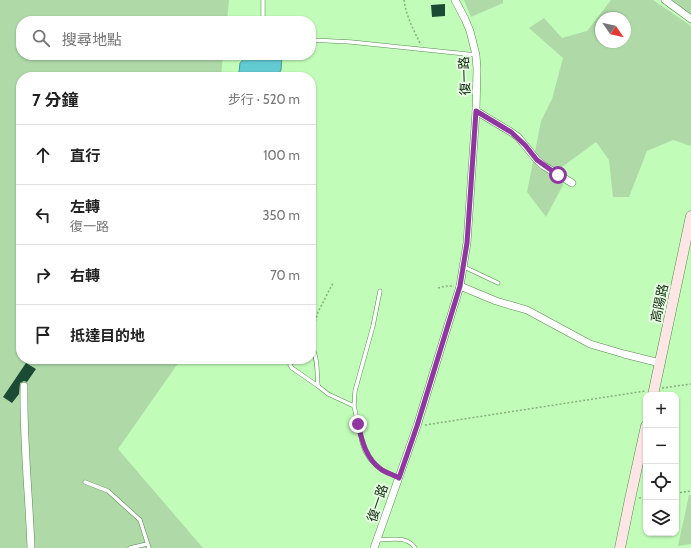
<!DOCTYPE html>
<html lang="zh-TW">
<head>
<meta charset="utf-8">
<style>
	body { margin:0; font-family:Cabin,"Noto Sans TC",sans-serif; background:#f6f6f6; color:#222 }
	.controls { position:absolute; right:12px; bottom:12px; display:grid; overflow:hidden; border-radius:8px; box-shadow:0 1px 3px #0004 }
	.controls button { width:36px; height:36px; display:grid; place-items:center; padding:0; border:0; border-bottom:1px solid #e0e0e0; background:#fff; color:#222; font:20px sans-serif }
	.compass { position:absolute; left:595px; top:12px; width:36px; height:36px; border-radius:50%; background:#fff; box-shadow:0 1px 3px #0004; rotate:124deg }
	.stop { position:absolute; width:12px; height:12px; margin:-9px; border:3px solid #9036a1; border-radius:50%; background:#fff }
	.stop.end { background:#9036a1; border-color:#fff; box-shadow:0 1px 4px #0008 }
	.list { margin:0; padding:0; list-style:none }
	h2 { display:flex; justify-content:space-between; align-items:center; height:52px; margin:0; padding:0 16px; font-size:17px }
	h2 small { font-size:13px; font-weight:400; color:#767676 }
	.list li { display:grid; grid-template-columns:26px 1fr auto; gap:12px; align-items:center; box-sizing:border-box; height:60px; padding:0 16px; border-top:1px solid #e0e0e0 }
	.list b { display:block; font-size:15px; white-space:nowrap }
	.list p { margin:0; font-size:13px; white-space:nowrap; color:#767676 }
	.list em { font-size:13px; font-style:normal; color:#767676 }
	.icon { flex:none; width:22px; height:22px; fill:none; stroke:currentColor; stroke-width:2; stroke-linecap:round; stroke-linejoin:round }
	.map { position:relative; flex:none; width:691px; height:548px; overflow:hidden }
	.search { position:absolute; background:#fff; box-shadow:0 1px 3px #0004; left:16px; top:16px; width:300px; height:44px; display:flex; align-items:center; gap:10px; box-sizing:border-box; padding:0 14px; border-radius:16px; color:#767676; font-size:15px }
	.panel { position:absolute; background:#fff; box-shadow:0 1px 3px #0004; left:16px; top:72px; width:300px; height:292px; border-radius:16px }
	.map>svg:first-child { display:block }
	.green { fill:#afdaa8; fill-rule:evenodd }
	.water { fill:#62cad1; stroke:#4b9a98 }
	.building { fill:#1c4b35 }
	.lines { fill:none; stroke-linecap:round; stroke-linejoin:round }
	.lane-casing { stroke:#568a4e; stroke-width:4.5 }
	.street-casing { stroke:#568a4e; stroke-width:8 }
	.secondary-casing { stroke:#568a4e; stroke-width:11 }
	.path { stroke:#84b17d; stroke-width:1.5; stroke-dasharray:2 2; stroke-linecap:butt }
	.lane { stroke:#fff; stroke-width:3.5 }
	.street { stroke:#fff; stroke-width:7 }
	.secondary { stroke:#fee6e6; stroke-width:10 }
	.route { stroke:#9036a1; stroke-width:5 }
	.labels { text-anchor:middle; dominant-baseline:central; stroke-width:4; stroke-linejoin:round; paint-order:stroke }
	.street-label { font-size:13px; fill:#152b12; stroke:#e8fee4 }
</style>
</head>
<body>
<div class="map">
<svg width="691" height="548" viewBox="0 0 691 548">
	<rect width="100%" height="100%" fill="#c2fcb9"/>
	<g class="green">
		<path d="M0 0H229L227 21H21V55H223L221 77H21V359H181L118 449 203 548H0Z"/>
		<path d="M464 0H503V3L471 17Z"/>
		<path d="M611 0H653L691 26V146L673 140 647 151 629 197H613L609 160 596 142 562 167 563 185 546 217 527 192 541 121 552 99 563 58 529 28 544 18 562 38 587 31ZM601 18H625V42H601Z"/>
		<path d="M671 0H691V14Z"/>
		<path d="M689 495H691V544L678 546Z"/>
	</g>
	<path class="water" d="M247 55H282L281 70 277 77H245L239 72 240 63Z"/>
	<g class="building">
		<path d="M445 4V16L432 17 431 5Z"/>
		<path d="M26 363 36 369 27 382 24 381 20 383 19 394 12 403 3 397Z"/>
	</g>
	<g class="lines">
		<defs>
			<g id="lane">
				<path d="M263 0V21"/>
				<path d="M311 40 351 42 476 55"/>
				<path d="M464 267 498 283"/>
				<path d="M380 291 373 326 355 391 354 406 362 442 365 451 370 459 376 465 382 470 399 478"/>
				<path d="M311 346C318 355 317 375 318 386"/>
				<path d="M291 359 290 365 292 368 318 386 328 394 354 406"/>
				<path d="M85 482 108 491 140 520 149 548"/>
				<path d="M377 540C390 540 407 535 415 548"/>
				<path d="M130 548 147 544"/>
			</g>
			<g id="street">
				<path d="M665 0 691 19"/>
				<path d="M476 111 511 132 518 137 537 160 544 166 572 183"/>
				<path d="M460 286 496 301 527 310 590 344 624 354 660 363"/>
				<path d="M24 386C23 440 29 494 31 548"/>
				<path d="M374 548 417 426 460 286 467 243 476 111 477 69 476 55 470 31 465 19 455 0"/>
			</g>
			<g id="secondary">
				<path d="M653 395 691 216"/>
				<path d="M620 548 630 499 646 426"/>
			</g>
		</defs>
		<use href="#lane" class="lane-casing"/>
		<use href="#street" class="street-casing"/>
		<use href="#secondary" class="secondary-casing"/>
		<g class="path">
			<path d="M404 0C406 16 414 31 421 45"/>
			<path d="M438 288 446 286H454"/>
			<path d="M311 337 318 312 333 283"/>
			<path d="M662 388 691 384"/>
			<path d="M425 425 645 391"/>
			<path d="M676 493 691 491"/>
			<path d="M639 498 646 497"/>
		</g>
		<use href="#lane" class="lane"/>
		<use href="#street" class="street"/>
		<use href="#secondary" class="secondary"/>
	</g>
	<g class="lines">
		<path class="route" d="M358 424C362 441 366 459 382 470 387 473 394 475 399 478L417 426 460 286 467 243 476 111 511 132 525 145 537 160 558 175"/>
	</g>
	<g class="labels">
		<g class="street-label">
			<text transform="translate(464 76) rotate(-92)">復一路</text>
			<text transform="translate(659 303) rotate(-78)">高陽路</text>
			<text transform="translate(377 503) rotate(-71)">復一路</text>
		</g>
	</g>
</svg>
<div class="controls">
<button>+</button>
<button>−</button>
<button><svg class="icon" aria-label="locate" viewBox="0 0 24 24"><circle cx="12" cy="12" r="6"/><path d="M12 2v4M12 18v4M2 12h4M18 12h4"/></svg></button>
<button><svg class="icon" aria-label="layers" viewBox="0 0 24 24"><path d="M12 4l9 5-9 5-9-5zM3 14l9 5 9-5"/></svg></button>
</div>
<svg class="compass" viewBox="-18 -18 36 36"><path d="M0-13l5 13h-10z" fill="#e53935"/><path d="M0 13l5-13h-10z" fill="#767676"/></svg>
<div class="stop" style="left:558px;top:175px"></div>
<div class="stop end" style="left:358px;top:424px"></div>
<div class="search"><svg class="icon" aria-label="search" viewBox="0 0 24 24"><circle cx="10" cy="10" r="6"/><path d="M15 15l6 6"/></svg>搜尋地點</div>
<section class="panel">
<h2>7 分鐘<small>步行 · 520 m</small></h2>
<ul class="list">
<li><svg class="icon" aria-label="ahead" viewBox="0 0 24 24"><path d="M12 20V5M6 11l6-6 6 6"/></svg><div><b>直行</b></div><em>100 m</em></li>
<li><svg class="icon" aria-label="left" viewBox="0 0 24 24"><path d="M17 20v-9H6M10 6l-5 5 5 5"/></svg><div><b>左轉</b><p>復一路</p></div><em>350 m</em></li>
<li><svg class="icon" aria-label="right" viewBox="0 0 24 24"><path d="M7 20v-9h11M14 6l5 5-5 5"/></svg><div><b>右轉</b></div><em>70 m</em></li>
<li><svg class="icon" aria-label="arrive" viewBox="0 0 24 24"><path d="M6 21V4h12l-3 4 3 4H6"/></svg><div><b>抵達目的地</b></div></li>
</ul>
</section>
</div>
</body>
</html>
